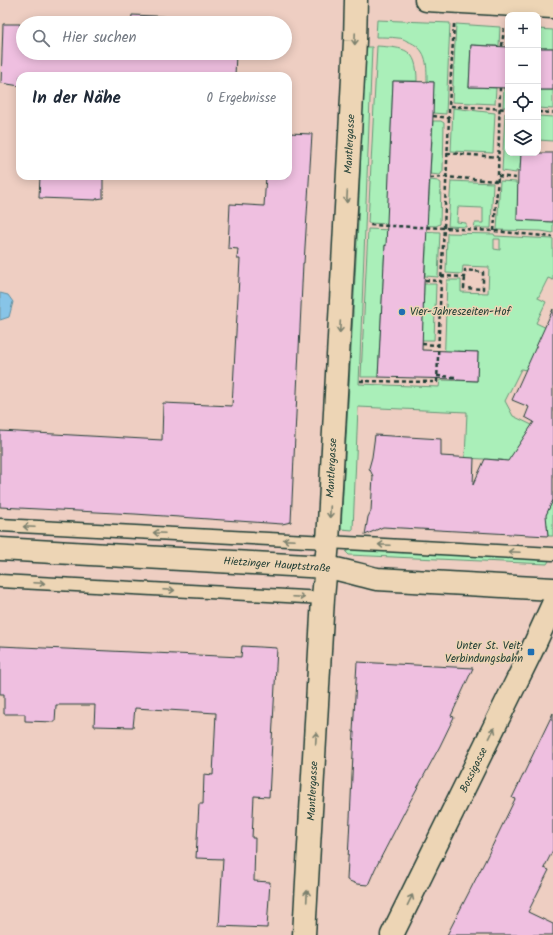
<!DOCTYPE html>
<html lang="de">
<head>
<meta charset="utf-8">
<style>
	body { margin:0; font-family:Kalam,sans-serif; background:#f6f6f7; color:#1f2937 }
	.controls { position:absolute; right:12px; top:12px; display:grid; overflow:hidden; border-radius:8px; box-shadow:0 2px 10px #0003 }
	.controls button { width:36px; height:36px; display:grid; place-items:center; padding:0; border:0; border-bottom:1px solid #e0e1e3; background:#fff; color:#1f2937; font:20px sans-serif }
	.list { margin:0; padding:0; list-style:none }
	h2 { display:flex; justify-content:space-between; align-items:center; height:52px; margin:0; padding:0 16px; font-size:17px }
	h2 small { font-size:13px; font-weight:400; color:#747a83 }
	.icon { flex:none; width:22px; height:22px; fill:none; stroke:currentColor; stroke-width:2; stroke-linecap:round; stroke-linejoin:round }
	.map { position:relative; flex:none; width:553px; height:935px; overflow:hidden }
	.search { position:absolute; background:#fff; box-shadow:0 2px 10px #0003; left:16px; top:16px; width:276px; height:44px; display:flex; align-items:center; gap:10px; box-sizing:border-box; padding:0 14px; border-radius:22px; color:#747a83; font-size:15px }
	.panel { position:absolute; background:#fff; box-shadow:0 2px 10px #0003; left:16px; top:72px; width:276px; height:108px; border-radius:12px }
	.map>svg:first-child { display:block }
	.green { fill:#aaefb9; stroke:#649676; fill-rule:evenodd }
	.water { fill:#87c4e7; stroke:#5d8e9f }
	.building { fill:#efbfe0; stroke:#1f3d34 }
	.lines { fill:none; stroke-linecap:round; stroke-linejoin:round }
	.service-casing { stroke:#1f3d34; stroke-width:15 }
	.minor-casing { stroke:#1f3d34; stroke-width:25 }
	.secondary-casing { stroke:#1f3d34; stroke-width:25 }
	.path { stroke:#1f3d34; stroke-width:2.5; stroke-dasharray:4 3; stroke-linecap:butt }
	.service { stroke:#edd5b5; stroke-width:12 }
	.minor { stroke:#edd5b5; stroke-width:22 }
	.secondary { stroke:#edd5b5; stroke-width:22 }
	.oneway { stroke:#7c816e }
	.poi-dot { fill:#1f6fb2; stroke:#edd5b5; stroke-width:1.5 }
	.labels { text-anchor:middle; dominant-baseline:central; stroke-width:3; stroke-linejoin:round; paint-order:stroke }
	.street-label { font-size:11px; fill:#1f3d34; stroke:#edd5b5 }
	.poi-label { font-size:11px; fill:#1f3d34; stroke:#edd5b5; text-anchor:start }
</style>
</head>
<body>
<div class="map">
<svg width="553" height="935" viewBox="0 0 553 935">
	<rect width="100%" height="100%" fill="#eecec2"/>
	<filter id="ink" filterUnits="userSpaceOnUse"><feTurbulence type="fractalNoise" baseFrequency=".025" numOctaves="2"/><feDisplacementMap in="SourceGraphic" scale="8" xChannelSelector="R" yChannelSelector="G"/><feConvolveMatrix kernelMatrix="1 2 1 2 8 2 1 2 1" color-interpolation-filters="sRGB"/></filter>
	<g filter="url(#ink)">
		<g class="green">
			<path d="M377 20 450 23 446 114 432 113 434 82 427 81C427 63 427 48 407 41 404 39 401 38 398 38 391 37 383 37 376 37Z"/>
			<path d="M456 24 500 27 499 46 471 45 469 87 496 88 495 104 452 102Z"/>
			<path d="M538 29 553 30V48H538Z"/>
			<path d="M377 46C405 48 417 48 417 81H393L388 210 428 211 430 180 438 181 441 183 440 224 436 226 368 223Z"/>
			<path d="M365 47H372L359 384 439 387 440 380 477 381 478 352 457 351 444 371 447 280H461V292L488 293 489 267 463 266 462 274 446 273 447 233 494 234 495 236 553 239V280L548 278 538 298 546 302 536 323 553 331 526 370 521 369 505 401 513 416 553 435 516 464 502 460 465 458 467 412 358 407 353 530 341 529 358 224ZM494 239H500V250L494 249Z"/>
			<path d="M504 88H508V107H503Z"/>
			<path d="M538 90H553V109L538 108Z"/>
			<path d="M453 108 495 113 493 153 451 151Z"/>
			<path d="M505 113 508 114V153H521L520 171H516V173L502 171Z"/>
			<path d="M538 116 553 117V141L538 140Z"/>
			<path d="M433 121H441L444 123 443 171 440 175 430 174Z"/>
			<path d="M451 181 493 183 491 228H474L475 223H483V208L458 207 457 222 466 223V227L448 226Z"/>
			<path d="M500 181 516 182V184H518L517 220 553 222V233L541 231 497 230Z"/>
			<path d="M368 229 440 232 438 277 425 276 426 247 385 246 378 377H361Z"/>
			<path d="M424 284H436L434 340H422Z"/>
			<path d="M553 500V536H548L547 524 542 523Z"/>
			<path d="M350 549 545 558 549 561 547 564 349 555 346 552Z"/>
		</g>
		<path class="water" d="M0 293 8 295 13 302 9 317 0 320Z"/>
		<g class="building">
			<path d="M132 15 178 17 177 23H131Z"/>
			<path d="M3 24H20V31H23V53H236L235 76H198L162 74 161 76H20V86L1 83Z"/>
			<path d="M471 45 508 47V88L469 87Z"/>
			<rect x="538" y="48" width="15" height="42"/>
			<path d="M393 81 434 82 433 116 424 284 422 350 478 352 477 381 456 380V379L378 377 385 245 386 246Z"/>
			<path d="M288 133 312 134 304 263H303L291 522 282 524 135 514 0 507V431L162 440 163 403 232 406 240 259H237L238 249 228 248 230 204 264 206 266 176H288Z"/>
			<path d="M521 153H553V222L517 220 518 171H520Z"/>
			<path d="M40 176H103V198L96 199V200L39 198Z"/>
			<path d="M553 309V500L546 515 548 536 383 527 365 535 368 517 371 511 373 476 369 468 372 457 375 435 441 439V456L474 458 473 485 485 459 508 461 534 422 525 417 529 407 512 400Z"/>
			<path d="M0 646 241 657 242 646 277 648 269 797 254 796 252 838H255L254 881 270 882 267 928 219 926 223 859 196 858 199 804H203L204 774 213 775 216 713 135 708 133 727 94 726 95 705H56L55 722 25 721V714H4V694H0Z"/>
			<path d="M357 662 473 668 451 716 454 717 440 746 407 807 375 869 368 885 357 884 347 880 351 798 354 732H353Z"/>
			<path d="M553 713V850L544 868 549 870 528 912 553 924V935H447L485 861 515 799 512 798Z"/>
		</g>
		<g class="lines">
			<defs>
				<g id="service">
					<path d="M0 525 328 542 553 554"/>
					<path d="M0 581 323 598"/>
				</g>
				<g id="minor">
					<path d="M426 0 553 7"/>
					<path d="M304 935 323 598 328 542 355 41 356 0"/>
					<path d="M392 935 531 652 553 604"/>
				</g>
				<path id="secondary" d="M0 549 326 567C343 570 360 575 377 579L553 589"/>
			</defs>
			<use href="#service" class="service-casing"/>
			<use href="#minor" class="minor-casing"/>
			<use href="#secondary" class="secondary-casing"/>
			<g class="path">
				<path d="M454 24 449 106 508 109"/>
				<path d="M502 46 504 27"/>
				<path d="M538 112 553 113"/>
				<path d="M433 116 449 118V106"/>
				<path d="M449 118 444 228 494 231 553 237"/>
				<path d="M447 153 498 157"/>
				<path d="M498 176 516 178"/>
				<path d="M430 178 446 177 497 181"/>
				<path d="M494 231 498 176 500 88"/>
				<path d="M441 276 465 277V270L483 272V289L464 288 465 277"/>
				<path d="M425 280 441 281"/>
				<path d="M422 344 438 345"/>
				<path d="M437 376 456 377"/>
				<path d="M360 381 437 382 441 281 444 228 368 225"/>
			</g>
			<use href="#service" class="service"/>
			<use href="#minor" class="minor"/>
			<use href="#secondary" class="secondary"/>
		</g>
		<defs><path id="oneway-shaft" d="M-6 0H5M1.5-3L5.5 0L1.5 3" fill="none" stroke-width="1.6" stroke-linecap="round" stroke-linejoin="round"/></defs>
		<g class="oneway">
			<use href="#oneway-shaft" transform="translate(355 39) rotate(92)"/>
			<use href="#oneway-shaft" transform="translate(347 197) rotate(93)"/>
			<use href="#oneway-shaft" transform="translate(340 327) rotate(93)"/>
			<use href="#oneway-shaft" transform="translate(330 512) rotate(93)"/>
			<use href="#oneway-shaft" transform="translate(29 527) rotate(-177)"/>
			<use href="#oneway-shaft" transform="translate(159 533) rotate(-177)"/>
			<use href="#oneway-shaft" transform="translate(289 540) rotate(-177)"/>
			<use href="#oneway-shaft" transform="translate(384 545) rotate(-177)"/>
			<use href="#oneway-shaft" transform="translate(514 552) rotate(-177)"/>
			<use href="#oneway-shaft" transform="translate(39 583) rotate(3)"/>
			<use href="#oneway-shaft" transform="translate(169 590) rotate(3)"/>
			<use href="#oneway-shaft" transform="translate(299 597) rotate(3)"/>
			<use href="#oneway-shaft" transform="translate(492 733) rotate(-64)"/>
			<use href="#oneway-shaft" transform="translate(316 738) rotate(-87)"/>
			<use href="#oneway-shaft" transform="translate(307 896) rotate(-87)"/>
			<use href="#oneway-shaft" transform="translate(410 900) rotate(-64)"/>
		</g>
	</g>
	<g class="poi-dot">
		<circle cx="402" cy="312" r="4"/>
		<rect x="527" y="648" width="8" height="8" rx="2"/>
	</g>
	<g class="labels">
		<g class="street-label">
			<text transform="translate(350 144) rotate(-87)">Mantlergasse</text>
			<text transform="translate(332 468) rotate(-87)">Mantlergasse</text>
			<text transform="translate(277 565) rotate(4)">Hietzinger Hauptstraße</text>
			<text transform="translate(474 770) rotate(-64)">Bossigasse</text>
			<text transform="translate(313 791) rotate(-87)">Mantlergasse</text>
		</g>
		<g class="poi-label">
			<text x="410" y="312">Vier-Jahreszeiten-Hof</text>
			<text x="523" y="646" text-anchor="end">Unter St. Veit,<tspan x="523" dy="13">Verbindungsbahn</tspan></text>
		</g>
	</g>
</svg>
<div class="controls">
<button>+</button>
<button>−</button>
<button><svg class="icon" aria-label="locate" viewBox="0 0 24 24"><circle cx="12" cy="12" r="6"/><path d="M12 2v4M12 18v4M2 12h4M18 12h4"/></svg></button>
<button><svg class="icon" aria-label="layers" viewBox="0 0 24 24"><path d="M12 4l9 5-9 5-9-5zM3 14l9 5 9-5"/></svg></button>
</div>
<div class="search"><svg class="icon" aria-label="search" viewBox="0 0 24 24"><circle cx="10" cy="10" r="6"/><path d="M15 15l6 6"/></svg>Hier suchen</div>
<section class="panel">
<h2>In der Nähe<small>0 Ergebnisse</small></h2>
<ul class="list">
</ul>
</section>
</div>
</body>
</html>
